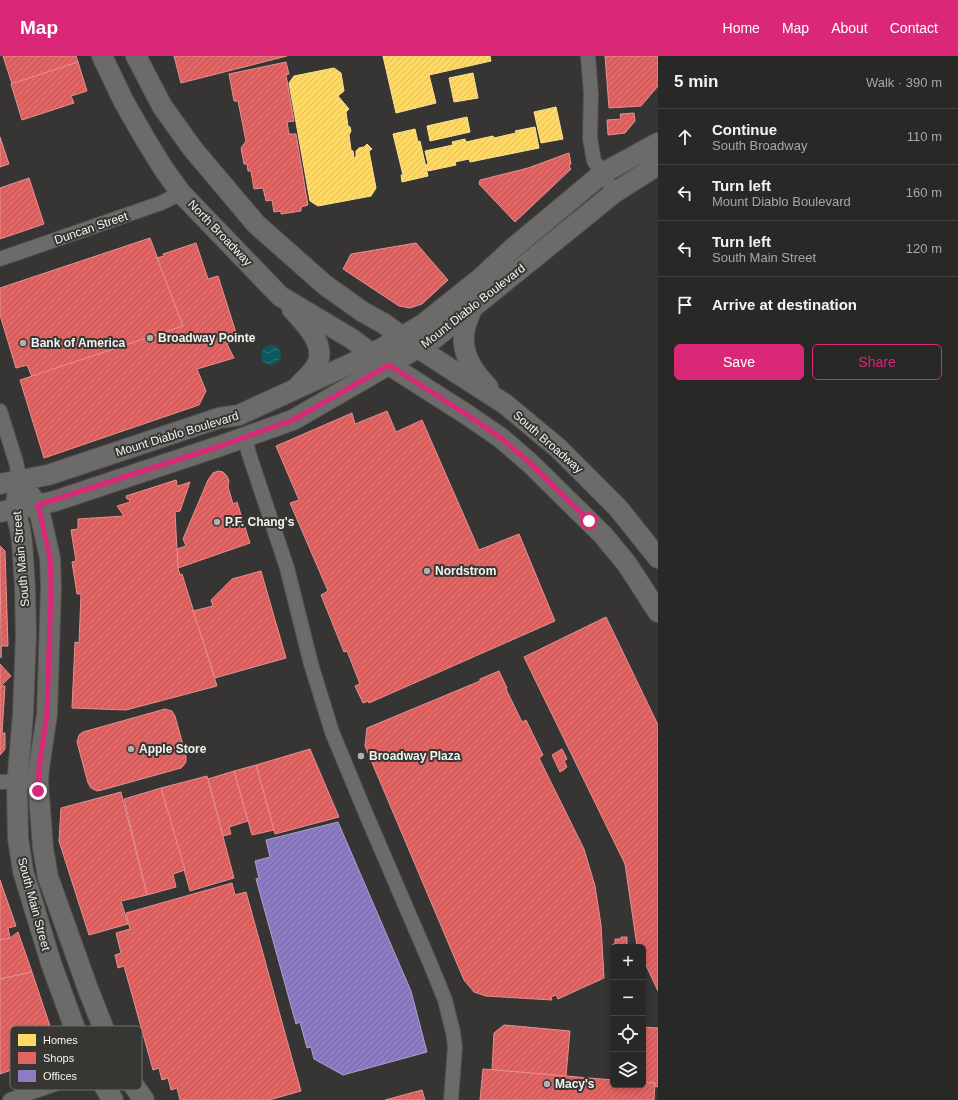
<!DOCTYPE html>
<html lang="en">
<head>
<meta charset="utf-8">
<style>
	body { margin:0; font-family:Arial,sans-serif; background:#343433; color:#f1f3f6 }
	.controls { position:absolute; right:12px; bottom:12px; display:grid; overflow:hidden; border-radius:6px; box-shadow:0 2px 6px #0003 }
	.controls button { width:36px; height:36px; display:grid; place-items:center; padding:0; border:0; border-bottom:1px solid #444; background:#282827; color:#f1f3f6; font:20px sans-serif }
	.stop { position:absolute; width:12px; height:12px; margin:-9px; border:3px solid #db2777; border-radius:50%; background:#fff }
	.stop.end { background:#db2777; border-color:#fff; box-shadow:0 1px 4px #0008 }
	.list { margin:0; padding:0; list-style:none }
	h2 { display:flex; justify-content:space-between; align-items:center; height:52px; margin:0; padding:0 16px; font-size:17px }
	h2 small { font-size:13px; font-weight:400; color:#a5a6a7 }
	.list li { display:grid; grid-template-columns:26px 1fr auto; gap:12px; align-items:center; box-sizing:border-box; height:56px; padding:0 16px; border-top:1px solid #444 }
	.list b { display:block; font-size:15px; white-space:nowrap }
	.list p { margin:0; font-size:13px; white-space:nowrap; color:#a5a6a7 }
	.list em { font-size:13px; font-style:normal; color:#a5a6a7 }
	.actions { display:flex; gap:8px; padding:12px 16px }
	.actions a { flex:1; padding:9px 0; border:1px solid #db2777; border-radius:6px; text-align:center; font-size:14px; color:#db2777 }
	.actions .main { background:#db2777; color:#fff }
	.icon { flex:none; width:22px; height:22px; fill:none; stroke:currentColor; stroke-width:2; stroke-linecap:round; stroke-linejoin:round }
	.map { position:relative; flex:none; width:658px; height:1044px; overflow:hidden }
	header { display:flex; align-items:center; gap:24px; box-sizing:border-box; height:56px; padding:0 20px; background:#db2777; color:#fff }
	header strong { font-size:19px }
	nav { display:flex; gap:22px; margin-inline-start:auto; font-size:14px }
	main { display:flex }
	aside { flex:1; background:#282827 }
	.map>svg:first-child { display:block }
	.water { fill:url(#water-waves) }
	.homes { fill:url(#homes-hatch); stroke:#fbe190 }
	.shops { fill:url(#shops-hatch); stroke:#e69090 }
	.offices { fill:url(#offices-hatch); stroke:#aca0d1 }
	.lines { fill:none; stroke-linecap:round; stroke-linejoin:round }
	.street-casing { stroke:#51514f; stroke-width:16 }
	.secondary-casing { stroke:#51514f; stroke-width:22 }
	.street { stroke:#6c6b6a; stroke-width:14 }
	.secondary { stroke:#6c6b6a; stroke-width:20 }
	.route { stroke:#db2777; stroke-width:5 }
	.poi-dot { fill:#b1b0af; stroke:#373633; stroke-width:1.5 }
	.labels { text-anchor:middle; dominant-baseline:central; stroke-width:4; stroke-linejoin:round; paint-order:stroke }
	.street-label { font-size:12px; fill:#f3f3f1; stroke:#373633 }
	.poi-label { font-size:12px; font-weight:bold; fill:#f3f3f1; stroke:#373633; text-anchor:start }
	.key { fill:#373633; stroke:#6f6f6c; stroke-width:1 }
	.key-label { font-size:11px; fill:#f3f3f1 }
</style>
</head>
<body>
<header>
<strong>Map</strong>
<nav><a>Home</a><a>Map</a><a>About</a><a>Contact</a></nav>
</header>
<main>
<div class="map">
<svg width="658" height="1044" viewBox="0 0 658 1044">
	<defs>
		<pattern id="water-waves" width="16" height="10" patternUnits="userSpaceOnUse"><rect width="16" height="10" fill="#0c5a61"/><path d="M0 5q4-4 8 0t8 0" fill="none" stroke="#307278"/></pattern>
		<pattern id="homes-hatch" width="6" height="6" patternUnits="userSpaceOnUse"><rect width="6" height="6" fill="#ffd966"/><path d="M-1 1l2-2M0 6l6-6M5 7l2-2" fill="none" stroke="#dbbc60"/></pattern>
		<pattern id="shops-hatch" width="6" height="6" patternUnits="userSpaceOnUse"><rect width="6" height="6" fill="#e06666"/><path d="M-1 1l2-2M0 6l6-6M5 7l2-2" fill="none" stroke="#ab5c5c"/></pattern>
		<pattern id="offices-hatch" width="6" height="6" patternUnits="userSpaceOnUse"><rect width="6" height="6" fill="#8e7cc3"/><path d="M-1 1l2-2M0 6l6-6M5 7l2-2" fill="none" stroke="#766a98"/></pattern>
	</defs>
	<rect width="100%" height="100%" fill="#363534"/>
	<circle class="water" cx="271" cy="299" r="10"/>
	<g class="homes">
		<path d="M383 0H490L491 5 429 19 436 47 396 57Z"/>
		<path d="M334 12 341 17 344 35 338 40 349 53 346 56 348 70 350 71 351 75 349 79 351 94 353 95 354 102 356 101V95L359 92 364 91 367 88 372 93 369 95 376 132 371 140 318 150 310 145 289 27 294 20Z"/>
		<path d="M473 17 478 42 454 46 449 22Z"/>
		<path d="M556 51 563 83 541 87 534 56Z"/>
		<path d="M467 61 470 76 430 85 427 70Z"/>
		<path d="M535 71 539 92 470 106 469 103 455 106 456 109 428 115 426 109 428 108 425 95 453 89 452 86 465 83 466 86 493 80 494 82 516 77 515 75Z"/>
		<path d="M415 73 418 86 420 85 428 120 402 126 401 119H403L393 78Z"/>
	</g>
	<g class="shops">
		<path d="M3 0H76L78 6 12 28Z"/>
		<path d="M174 0H287L181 27Z"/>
		<path d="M605 0H658V30L641 50 609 52Z"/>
		<path d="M78 6 87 35 71 40 74 47 22 64 11 28Z"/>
		<path d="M286 6 289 18 286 19 294 65 287 66 289 78H296L308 149 301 151V155L281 158V155L274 156 272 144 266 145 263 132 254 133 251 115H248L247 108H244L241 92 246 85 238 45H234L229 18Z"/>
		<path d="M634 57 635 65 625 77 608 79 607 64 621 63 620 58Z"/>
		<path d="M0 81 9 108 0 111Z"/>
		<path d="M569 97 571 108 569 110 571 113 515 166 479 128 480 124 528 112Z"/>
		<path d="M29 122 44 168 0 183V132Z"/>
		<path d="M150 182 183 270 32 321 27 309 16 312 0 259V232Z"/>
		<path d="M196 187 208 223 218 220 238 283 227 288 234 302 197 313 206 335 199 349 44 402 20 324 183 270 157 202 164 200 163 198Z"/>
		<path d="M416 187 448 224 422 248 410 252 399 250 343 213 351 198Z"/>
		<path d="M387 355 396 376 422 364 479 494 519 478 555 565 369 647 368 645 363 647 355 630 360 628 347 595 344 596 321 539 328 535 290 447 299 444 276 390 352 357 355 368Z"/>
		<path d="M218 415 223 416 227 420 229 425 228 431 233 448 237 446 250 487 178 512 177 493 186 490 183 483 208 424 213 417Z"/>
		<path d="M176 424 177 427H176L178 430 190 426 180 455 175 456 178 512 180 519 182 518 217 630 126 654 72 652 75 586 79 587 81 538H77L72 506 76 505 71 474 78 473V463L124 460 117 450 130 446 129 443H127L126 440Z"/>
		<path d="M0 490 5 495 8 590H1V602Z"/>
		<path d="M261 515 286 602 215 622 193 555 213 550 211 544 232 523Z"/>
		<path d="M606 561 658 669V935L643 903V891H638L637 890 625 808 524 601Z"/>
		<path d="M0 608 11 620 1 630H5L2 677H5V693L0 699Z"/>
		<path d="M499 615 507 632 506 633 522 666 526 664 543 699 539 702 584 793 595 830 601 869 604 922 558 943 556 939 551 941 552 944 486 940 474 936 464 924 365 690 367 672 480 625V623Z"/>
		<path d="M165 653 172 655 175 660 186 700V706L183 710 181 712 102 734 97 735 91 732 88 727 77 686 79 679 83 676Z"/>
		<path d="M310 693 339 761 275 778 256 709Z"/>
		<path d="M562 693 567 703 564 705 567 711 565 712V713L560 716 552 699Z"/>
		<path d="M256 709 274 774 252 779 234 715Z"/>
		<path d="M234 715 248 765 229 771 231 778 223 780 208 723Z"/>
		<path d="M207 720 234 822 190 835 161 732Z"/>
		<path d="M161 732 185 814 173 818 176 831 147 839 124 743Z"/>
		<path d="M121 736 147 839 121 845 128 868 89 879 59 785 61 752Z"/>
		<path d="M0 824 16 870 8 872 10 882 0 884Z"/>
		<path d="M232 827 235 839 246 836 301 1035 269 1044H180L177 1032 171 1034 168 1022 162 1024 159 1012 153 1014 124 910 118 912 115 899 121 897 116 877 130 873 126 857Z"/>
		<path d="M18 876 32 916 0 923V884L10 882Z"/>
		<path d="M621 881H627V891H613V896V888H615V883H621Z"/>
		<path d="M32 916 59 997 0 1018V923Z"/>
		<path d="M504 969 570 975 566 1020 492 1014 494 977Z"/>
		<path d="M643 971 658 972V1031L654 1030 655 1027 643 1026Z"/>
		<path d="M483 1013 613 1024V1029H643V1026L655 1027 654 1044H480Z"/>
		<path d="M422 1034 425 1044H385Z"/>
	</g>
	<path class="offices" d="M338 766 411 935 427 996 343 1019 314 1003 311 991 307 992 300 966 296 968 256 823 259 822 255 805 270 801 266 784Z"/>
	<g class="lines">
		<defs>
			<g id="street">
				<path d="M588 0 591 38 590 82 592 94 594 105 603 117 614 137"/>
				<path d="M0 203 161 147 181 137"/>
				<path d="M0 355 16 406 20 425"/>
				<path d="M246 381 248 395 287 512 311 608 332 676 366 758 430 907 445 944 453 976 455 991 451 1044"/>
				<path d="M0 726 18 725 38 726"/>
				<path d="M10 1044 94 1014 116 1004"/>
			</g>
			<g id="secondary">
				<path d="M102 0 124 46 144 81 163 112 181 137 280 240 352 283 372 298 466 358 501 382 531 408 603 479 627 508 658 556"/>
				<path d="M136 0 162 50 192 92 256 168 325 229 363 256 383 267 418 292 505 348 558 392 618 452 658 502"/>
				<path d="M472 252C469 261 464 270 464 279 462 300 475 318 488 331"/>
				<path d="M292 253C304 267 325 286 318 306 315 315 306 322 300 328"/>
				<path d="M0 428 48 419 219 362 239 359 372 298 422 269 482 221 512 193 603 117 658 87"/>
				<path d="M30 439 38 449 50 502 51 531 47 658 39 712 38 726 43 792 48 821 88 933 116 1004 144 1044"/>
				<path d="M17 441 15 454 20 473 22 486 25 532 26 580 23 658 17 730 18 782 23 815 51 907 83 995 94 1014 113 1044"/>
				<path d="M0 456 38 449 55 445 223 389 293 364 435 282 614 137 658 109"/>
			</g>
		</defs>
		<use href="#street" class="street-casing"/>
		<use href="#secondary" class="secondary-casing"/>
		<use href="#street" class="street"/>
		<use href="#secondary" class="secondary"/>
	</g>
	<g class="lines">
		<path class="route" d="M38 735 39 712 47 658 51 531 50 502 38 449 223 389 293 364 389 309 466 358 501 382 531 408 589 465"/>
	</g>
	<g class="poi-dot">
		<circle cx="150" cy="282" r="4"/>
		<circle cx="23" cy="287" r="4"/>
		<circle cx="217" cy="466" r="4"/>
		<circle cx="427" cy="515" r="4"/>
		<circle cx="131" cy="693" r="4"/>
		<circle cx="361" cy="700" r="4"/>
		<circle cx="547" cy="1028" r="4"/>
	</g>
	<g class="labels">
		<g class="street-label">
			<text transform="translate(91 172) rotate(-19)">Duncan Street</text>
			<text transform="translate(220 177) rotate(46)">North Broadway</text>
			<text transform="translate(473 250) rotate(-38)">Mount Diablo Boulevard</text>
			<text transform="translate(177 378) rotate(-17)">Mount Diablo Boulevard</text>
			<text transform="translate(548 386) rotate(41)">South Broadway</text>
			<text transform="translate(21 503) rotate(-95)">South Main Street</text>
			<text transform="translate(34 848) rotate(75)">South Main Street</text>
		</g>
		<g class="poi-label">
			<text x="158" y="282">Broadway Pointe</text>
			<text x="31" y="287">Bank of America</text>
			<text x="225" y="466">P.F. Chang's</text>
			<text x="435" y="515">Nordstrom</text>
			<text x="139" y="693">Apple Store</text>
			<text x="369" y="700">Broadway Plaza</text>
			<text x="555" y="1028">Macy's</text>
		</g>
	</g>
	<rect x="10" y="970" width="132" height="64" rx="6" class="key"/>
	<rect x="18" y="978" width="18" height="12" fill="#ffd966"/>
	<rect x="18" y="996" width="18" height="12" fill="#e06666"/>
	<rect x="18" y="1014" width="18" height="12" fill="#8e7cc3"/>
	<g class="key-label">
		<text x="43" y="988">Homes</text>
		<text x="43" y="1006">Shops</text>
		<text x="43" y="1024">Offices</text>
	</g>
</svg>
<div class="controls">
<button>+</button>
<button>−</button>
<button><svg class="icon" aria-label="locate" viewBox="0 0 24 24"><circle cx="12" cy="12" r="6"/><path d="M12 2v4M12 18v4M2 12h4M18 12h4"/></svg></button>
<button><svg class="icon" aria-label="layers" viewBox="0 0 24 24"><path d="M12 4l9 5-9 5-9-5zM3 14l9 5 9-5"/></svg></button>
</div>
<div class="stop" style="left:589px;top:465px"></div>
<div class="stop end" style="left:38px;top:735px"></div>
</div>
<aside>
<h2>5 min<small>Walk · 390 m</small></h2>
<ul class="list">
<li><svg class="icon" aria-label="ahead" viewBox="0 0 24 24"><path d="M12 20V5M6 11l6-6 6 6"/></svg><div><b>Continue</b><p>South Broadway</p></div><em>110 m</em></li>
<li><svg class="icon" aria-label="left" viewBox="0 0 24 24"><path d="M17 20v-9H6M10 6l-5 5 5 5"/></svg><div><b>Turn left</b><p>Mount Diablo Boulevard</p></div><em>160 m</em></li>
<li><svg class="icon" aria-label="left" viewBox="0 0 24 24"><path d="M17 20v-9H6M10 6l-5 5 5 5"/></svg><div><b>Turn left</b><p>South Main Street</p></div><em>120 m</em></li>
<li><svg class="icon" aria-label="arrive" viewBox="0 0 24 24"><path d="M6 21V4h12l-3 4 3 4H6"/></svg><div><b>Arrive at destination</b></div></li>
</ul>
<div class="actions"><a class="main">Save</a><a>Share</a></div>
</aside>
</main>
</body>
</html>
